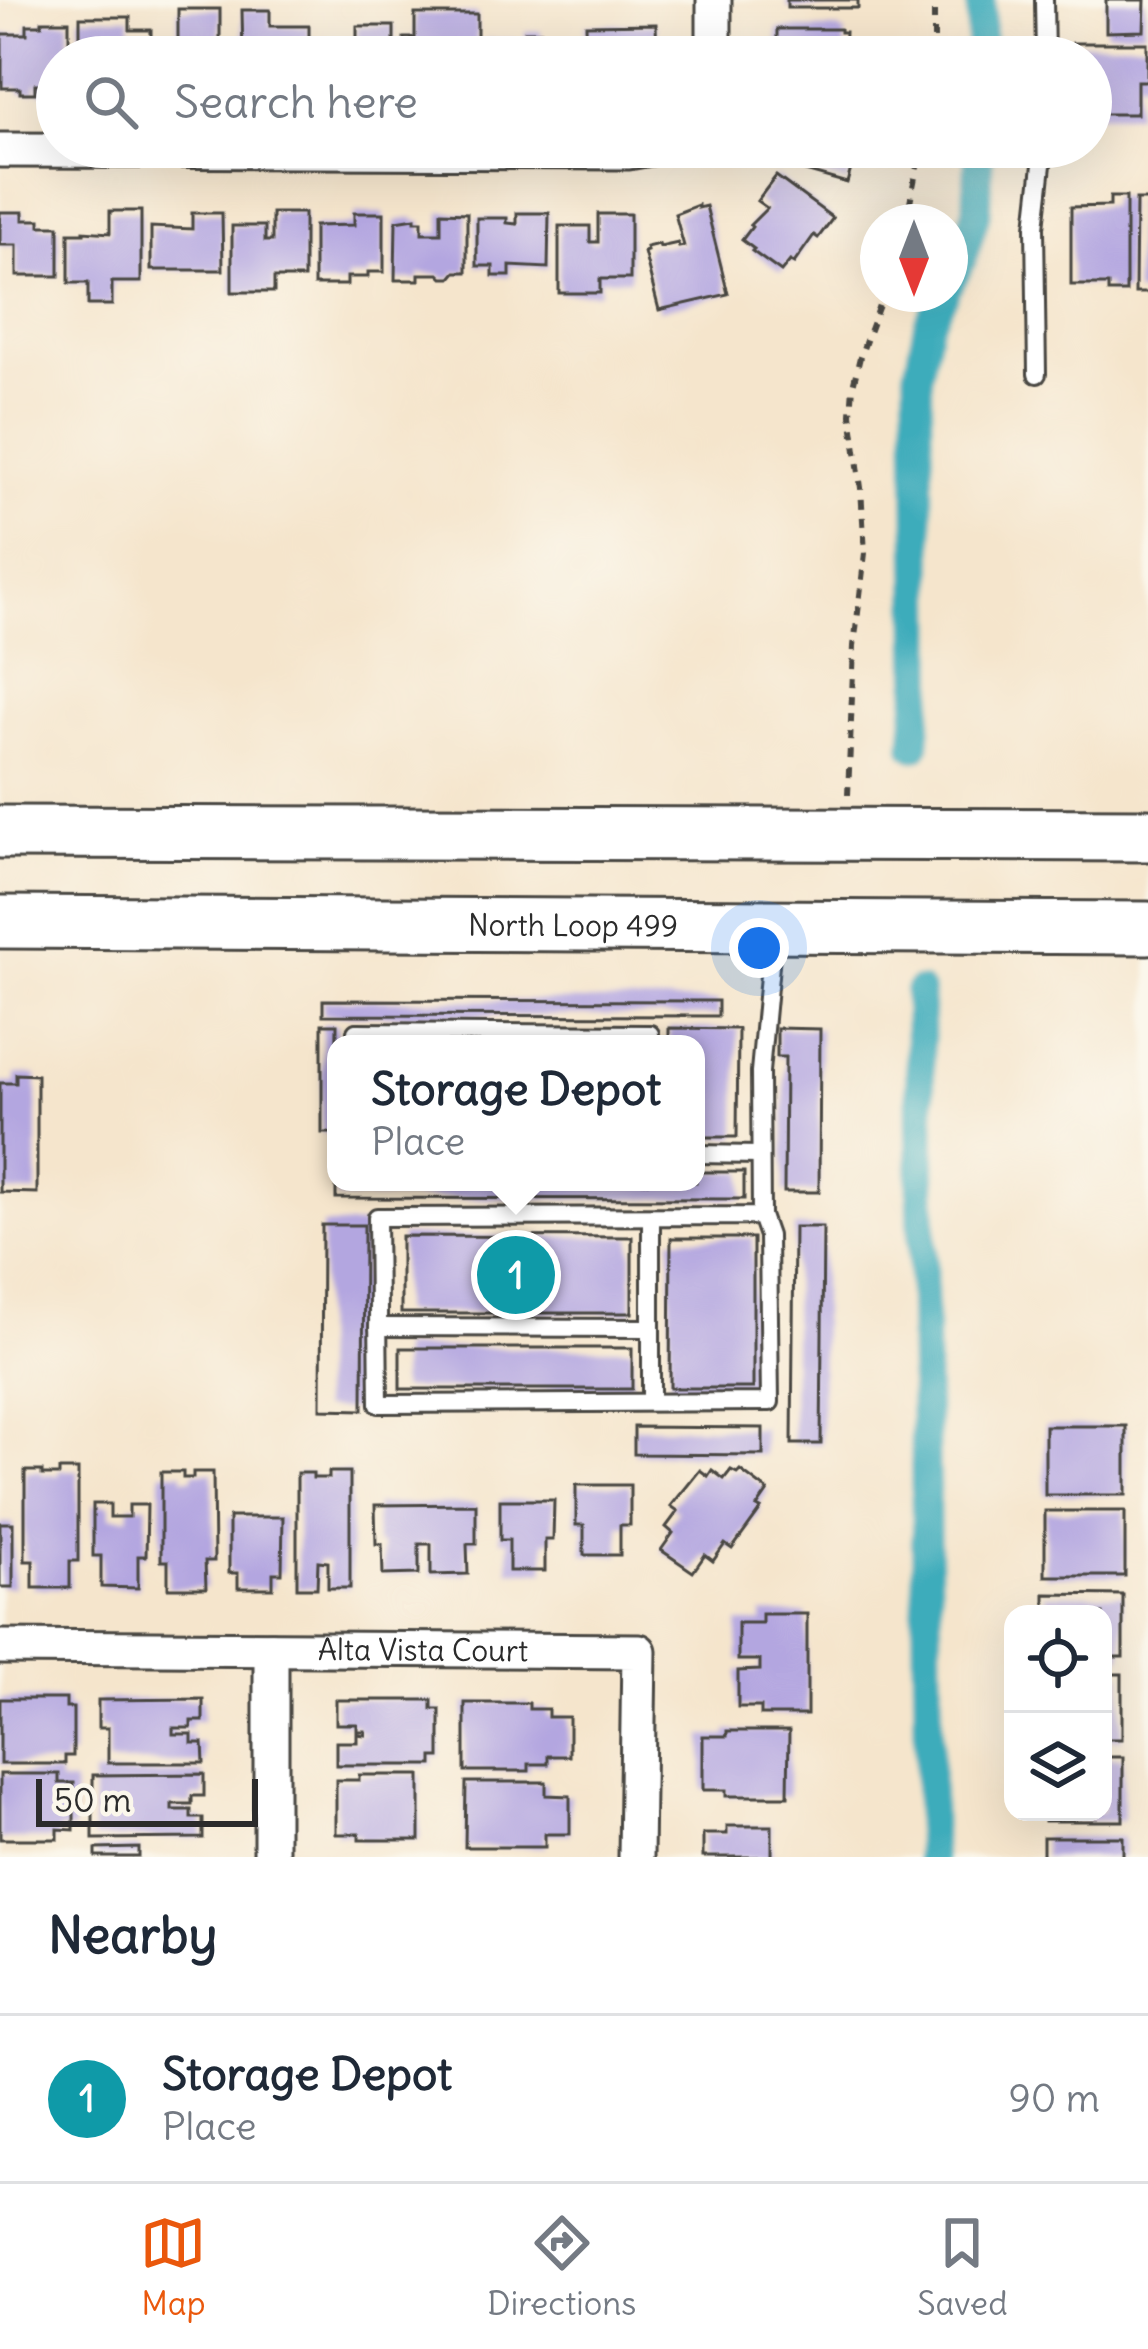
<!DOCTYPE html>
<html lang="en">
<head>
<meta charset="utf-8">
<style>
	body { margin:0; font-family:Delius,sans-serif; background:#f6f6f7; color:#1f2937 }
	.controls { position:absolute; right:36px; bottom:36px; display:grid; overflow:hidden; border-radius:24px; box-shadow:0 12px 48px #0002 }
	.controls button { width:108px; height:108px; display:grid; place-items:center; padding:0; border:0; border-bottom:3px solid #e0e1e3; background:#fff; color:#1f2937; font:60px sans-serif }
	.compass { position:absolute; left:860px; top:204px; width:108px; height:108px; border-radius:50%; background:#fff; box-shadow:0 12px 48px #0002; rotate:180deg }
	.scale { position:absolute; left:36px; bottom:30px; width:222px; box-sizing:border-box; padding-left:12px; border:6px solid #2b2b2b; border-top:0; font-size:33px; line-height:42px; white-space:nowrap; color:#2b2b2b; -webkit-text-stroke:9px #fbf7ec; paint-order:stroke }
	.you { position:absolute; left:759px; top:948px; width:42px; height:42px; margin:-30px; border:9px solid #fff; border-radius:50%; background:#1a73e8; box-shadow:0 0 0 18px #1a73e833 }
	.badge { display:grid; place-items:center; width:78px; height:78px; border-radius:50%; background:#ea580c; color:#fff; font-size:39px; font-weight:700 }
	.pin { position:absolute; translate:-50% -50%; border:6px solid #fff; box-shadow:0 3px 12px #0006 }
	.popup { position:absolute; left:327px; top:1035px; width:378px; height:156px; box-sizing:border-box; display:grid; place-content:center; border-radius:24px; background:#fff; filter:drop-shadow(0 3px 9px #0005); font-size:39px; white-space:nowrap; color:#747a83 }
	.popup b { font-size:45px; color:#1f2937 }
	.popup::after { content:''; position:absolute; left:50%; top:100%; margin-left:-24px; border:24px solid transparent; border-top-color:#fff }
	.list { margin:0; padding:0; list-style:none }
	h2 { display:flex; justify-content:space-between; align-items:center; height:156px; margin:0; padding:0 48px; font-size:51px }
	h2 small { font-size:39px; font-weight:400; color:#747a83 }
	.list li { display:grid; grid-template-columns:78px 1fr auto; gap:36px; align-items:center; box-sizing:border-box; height:168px; padding:0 48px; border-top:3px solid #e0e1e3 }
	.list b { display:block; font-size:45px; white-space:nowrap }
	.list p { margin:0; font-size:39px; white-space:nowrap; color:#747a83 }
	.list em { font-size:39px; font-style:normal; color:#747a83 }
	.icon { flex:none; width:66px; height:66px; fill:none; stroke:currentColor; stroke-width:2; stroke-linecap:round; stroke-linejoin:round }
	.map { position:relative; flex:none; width:1148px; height:1857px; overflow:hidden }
	.search { position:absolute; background:#fff; box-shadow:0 12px 48px #0002; left:36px; right:36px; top:36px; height:132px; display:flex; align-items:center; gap:30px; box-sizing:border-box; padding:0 42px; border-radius:66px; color:#747a83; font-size:45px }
	.sheet { height:324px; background:#fff }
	nav { display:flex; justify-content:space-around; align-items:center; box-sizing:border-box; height:168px; border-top:3px solid #e0e1e3; background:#fff; font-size:33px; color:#747a83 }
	nav a { display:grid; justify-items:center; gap:6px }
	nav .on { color:#ea580c }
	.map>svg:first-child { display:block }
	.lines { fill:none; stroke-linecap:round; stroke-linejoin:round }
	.canal { stroke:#3eacbb; stroke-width:30 }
	.building { fill:#b3a6e0 }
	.service-casing { stroke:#494743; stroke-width:22 }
	.minor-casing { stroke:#494743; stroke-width:39 }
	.primary-casing { stroke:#494743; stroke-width:57 }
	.path { stroke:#494743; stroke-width:6; stroke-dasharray:9 9; stroke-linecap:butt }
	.service { stroke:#fff; stroke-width:16 }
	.minor { stroke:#fff; stroke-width:33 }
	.primary { stroke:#fff; stroke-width:51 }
	.labels { text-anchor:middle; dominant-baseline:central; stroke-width:9; stroke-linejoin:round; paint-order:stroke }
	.street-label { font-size:30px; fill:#2b2b2b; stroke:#fbf7ec }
</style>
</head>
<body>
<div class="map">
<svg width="1148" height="1857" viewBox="0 0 1148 1857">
	<rect width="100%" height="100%" fill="#fbf7ec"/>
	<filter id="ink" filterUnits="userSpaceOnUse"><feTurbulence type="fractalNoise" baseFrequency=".00833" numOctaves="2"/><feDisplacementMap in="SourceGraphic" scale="24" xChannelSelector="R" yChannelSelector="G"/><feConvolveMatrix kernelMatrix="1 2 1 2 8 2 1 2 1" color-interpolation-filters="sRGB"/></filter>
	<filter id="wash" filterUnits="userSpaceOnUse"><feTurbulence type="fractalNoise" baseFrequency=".004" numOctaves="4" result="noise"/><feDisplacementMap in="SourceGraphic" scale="48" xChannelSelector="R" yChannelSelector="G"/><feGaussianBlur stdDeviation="2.7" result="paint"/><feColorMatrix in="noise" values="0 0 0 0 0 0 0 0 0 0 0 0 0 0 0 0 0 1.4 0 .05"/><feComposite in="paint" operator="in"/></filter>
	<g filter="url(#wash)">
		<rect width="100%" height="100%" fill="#f5e5cc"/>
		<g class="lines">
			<g class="canal">
				<path d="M981 57V0"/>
				<path d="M950 282 962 259 977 209 979 147"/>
				<path d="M915 746 921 679 918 374 928 324 944 294"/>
				<path d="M919 992 930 1857"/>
			</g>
		</g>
		<g id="blocks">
			<g class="building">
				<rect x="787" y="0" width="71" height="8"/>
				<path d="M1106 0H1145L1144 31 1106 32Z"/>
				<path d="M178 9H220V57H172V43H178Z"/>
				<path d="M242 10H270V26H309V57H243Z"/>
				<path d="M415 14H477V57H404V38H415Z"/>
				<path d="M80 17H130V30H151V57H80Z"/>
				<path d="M42 21H69V57H57V93H39V84H35V93H20V88H2V34H27V25H42Z"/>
				<path d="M656 24 657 57H587L586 25Z"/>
				<path d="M357 26H394V57H325V44H357Z"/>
				<path d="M777 29H840V32H845L844 57H777Z"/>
				<path d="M525 31H541V41H557L558 57H486V39H515V42H525Z"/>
				<path d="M1073 43H1147V81H1137V114H1091V57H1073Z"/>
				<path d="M782 147H857L847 183 777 163Z"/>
				<path d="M776 176 833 218 818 238 814 235 794 263 790 261 781 272 752 251 754 249 742 240 752 227 750 225 767 208 757 201Z"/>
				<path d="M1110 197H1126V292H1108V285H1071V207L1110 206Z"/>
				<path d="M1136 200H1148V293H1135Z"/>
				<path d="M698 205V208L706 206 728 294 659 310 644 252 647 251 646 247 659 244 660 247 678 243 679 247 684 246 675 214Z"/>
				<path d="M110 211H141V282H112V305H88V283H69V233H84V231L110 233Z"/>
				<path d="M0 212H23V220H40V226H59V276H17V245H0Z"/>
				<path d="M441 212 467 213V272H456L451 278H443L439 274H419V280H395L396 221 415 218V221H422V233H441Z"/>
				<path d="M192 213H222L223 270H151V227L192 229Z"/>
				<path d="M272 213H304V278H274V292H232V226H265V241H272Z"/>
				<path d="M354 213H384V272H368V277H347V285H314V226L354 225Z"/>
				<path d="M517 213H549L548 268 510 266V276H493V266H477V218H507V223L517 224Z"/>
				<path d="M598 214H630V279H600V293H559V226H590V242H598Z"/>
				<path d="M323 1000 718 1001V1016L323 1015Z"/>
				<path d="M322 1024H337L336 1133H322Z"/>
				<path d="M669 1028 738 1029 737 1137H696V1044H669Z"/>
				<path d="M777 1028 820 1029 819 1192H784L785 1057H777Z"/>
				<path d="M16 1074 37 1075V1193L0 1192V1083H16Z"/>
				<path d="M696 1172H744V1199L336 1198V1182H696Z"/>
				<path d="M322 1225H364L363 1410 321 1409Z"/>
				<path d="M794 1227H823L821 1444H792Z"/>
				<path d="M401 1236 632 1237V1313H401Z"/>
				<path d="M671 1238H753V1388H670Z"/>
				<rect x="400" y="1348" width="232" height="41"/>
				<rect x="1045" y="1426" width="81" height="69"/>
				<path d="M634 1427 763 1428V1455L634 1454Z"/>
				<path d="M59 1470H78V1561H70V1588H33V1561H25V1471H42V1475H59Z"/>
				<path d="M700 1470 708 1476 712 1470 724 1479 731 1470 737 1473 740 1470 768 1491 757 1507 761 1509 732 1549 725 1544 713 1561 705 1555 693 1572 661 1550 673 1533 666 1527 678 1511 671 1506Z"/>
				<path d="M161 1472H183V1478H193V1472H213L214 1561H205L206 1588H168V1561H161Z"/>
				<path d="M329 1472H350V1588H328V1562L318 1561 317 1588H297V1473H313V1478H329Z"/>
				<path d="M576 1485H630V1525H620V1555H584V1525H576Z"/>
				<path d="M500 1500H554L553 1540H545V1571H509V1540H500Z"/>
				<path d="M93 1504H110V1517H129V1505H147L146 1556H138V1588L101 1587V1556H93Z"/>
				<path d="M476 1504V1544H467L468 1574 431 1575V1544H419V1574L383 1575 382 1544H376L375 1505Z"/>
				<rect x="1045" y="1511" width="80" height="65"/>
				<path d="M229 1517H283L282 1573H273V1588H238V1573H229Z"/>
				<rect x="0" y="1523" width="13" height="64"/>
				<path d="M1045 1594 1123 1595V1657H1103V1614H1045Z"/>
				<path d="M762 1614H807V1715H761V1707H738V1671L760 1670V1660H738V1623H762Z"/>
				<rect x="1103" y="1674" width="19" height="65"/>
				<path d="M0 1699H66V1708H73V1756H65V1764H0Z"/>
				<path d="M203 1699V1721H191V1728H173V1734H192V1743H203L204 1763H108V1728H98V1700Z"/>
				<path d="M336 1700H432V1709H440V1757H433V1765H336V1742H357V1734L365 1735V1731H357V1724H336Z"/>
				<path d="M465 1703H529V1709H548V1717H569V1756H548V1764H529V1771H465Z"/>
				<path d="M727 1731H789L788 1796H726V1790H703V1736H727Z"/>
				<path d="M1103 1757H1123V1821H1045V1812H1103Z"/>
				<path d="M0 1774H59V1783H74V1830L58 1829V1839H0Z"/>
				<path d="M204 1774V1796H192V1804H172V1810H191V1818H203V1838L93 1839V1775Z"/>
				<path d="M359 1775H420V1840H359V1834H336V1780H359Z"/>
				<path d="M466 1782H546V1795L570 1796V1834H545V1847H465Z"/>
				<path d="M727 1826H772V1857H703V1834H727Z"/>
				<rect x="1043" y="1837" width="80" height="20"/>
				<path d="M139 1848V1857H96V1849Z"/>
			</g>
		</g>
	</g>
	<g filter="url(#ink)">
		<use href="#blocks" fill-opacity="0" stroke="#494743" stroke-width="3"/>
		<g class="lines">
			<defs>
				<g id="service">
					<path d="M1044 0 1045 57"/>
					<path d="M1037 374 1035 227 1044 147"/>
					<path d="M356 1044V1032L650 1034V1044"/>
					<path d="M696 1154 760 1155"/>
					<path d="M761 1216 377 1217 379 1404 770 1402 768 1236 761 1216 760 1072 773 933"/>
					<path d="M651 1218V1402"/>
					<path d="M378 1327 651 1328"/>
				</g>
				<g id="minor">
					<path d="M714 57V0"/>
					<path d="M0 150 628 152 656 147"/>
					<path id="s1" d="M0 1647 639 1651 636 1857"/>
					<path d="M271 1649V1857"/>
				</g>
				<g id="primary">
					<path d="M0 832 1148 835"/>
					<path id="s2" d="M0 922 1148 928"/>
				</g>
			</defs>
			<use href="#service" class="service-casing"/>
			<use href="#minor" class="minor-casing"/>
			<use href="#primary" class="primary-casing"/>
			<g class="path">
				<path d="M934 57V0"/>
				<path d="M906 222 921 147"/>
				<path d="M848 795 854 646 865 553 861 488 851 414 853 386 860 357 883 294"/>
			</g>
			<use href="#service" class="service"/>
			<use href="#minor" class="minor"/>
			<use href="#primary" class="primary"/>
		</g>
	</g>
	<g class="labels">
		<g class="street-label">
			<text stroke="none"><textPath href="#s2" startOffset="573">North Loop 499</textPath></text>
			<text stroke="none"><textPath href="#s1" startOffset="423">Alta Vista Court</textPath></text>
		</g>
	</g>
</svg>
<div class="controls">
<button><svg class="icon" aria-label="locate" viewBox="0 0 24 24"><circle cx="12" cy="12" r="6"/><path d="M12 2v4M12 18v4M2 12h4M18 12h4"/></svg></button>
<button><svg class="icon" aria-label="layers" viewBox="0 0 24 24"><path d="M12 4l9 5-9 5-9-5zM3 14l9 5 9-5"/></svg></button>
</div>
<svg class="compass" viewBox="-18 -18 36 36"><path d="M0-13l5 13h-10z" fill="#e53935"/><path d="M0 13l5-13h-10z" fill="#747a83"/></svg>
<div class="scale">50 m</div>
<div class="you"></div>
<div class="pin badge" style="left:516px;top:1275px;background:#0f9aa8">1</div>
<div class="popup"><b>Storage Depot</b>Place</div>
<div class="search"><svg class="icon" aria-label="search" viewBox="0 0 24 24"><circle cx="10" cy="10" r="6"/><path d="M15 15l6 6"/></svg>Search here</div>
</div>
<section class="sheet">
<h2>Nearby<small></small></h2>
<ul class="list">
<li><span class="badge" style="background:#0f9aa8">1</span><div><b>Storage Depot</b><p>Place</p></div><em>90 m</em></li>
</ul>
</section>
<nav>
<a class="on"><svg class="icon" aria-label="map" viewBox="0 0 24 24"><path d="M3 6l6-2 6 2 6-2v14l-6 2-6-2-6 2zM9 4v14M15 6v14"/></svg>Map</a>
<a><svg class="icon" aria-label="directions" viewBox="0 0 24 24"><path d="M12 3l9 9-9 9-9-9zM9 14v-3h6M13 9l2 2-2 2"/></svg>Directions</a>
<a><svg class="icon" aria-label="saved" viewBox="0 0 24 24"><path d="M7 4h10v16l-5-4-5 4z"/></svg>Saved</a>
</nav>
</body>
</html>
